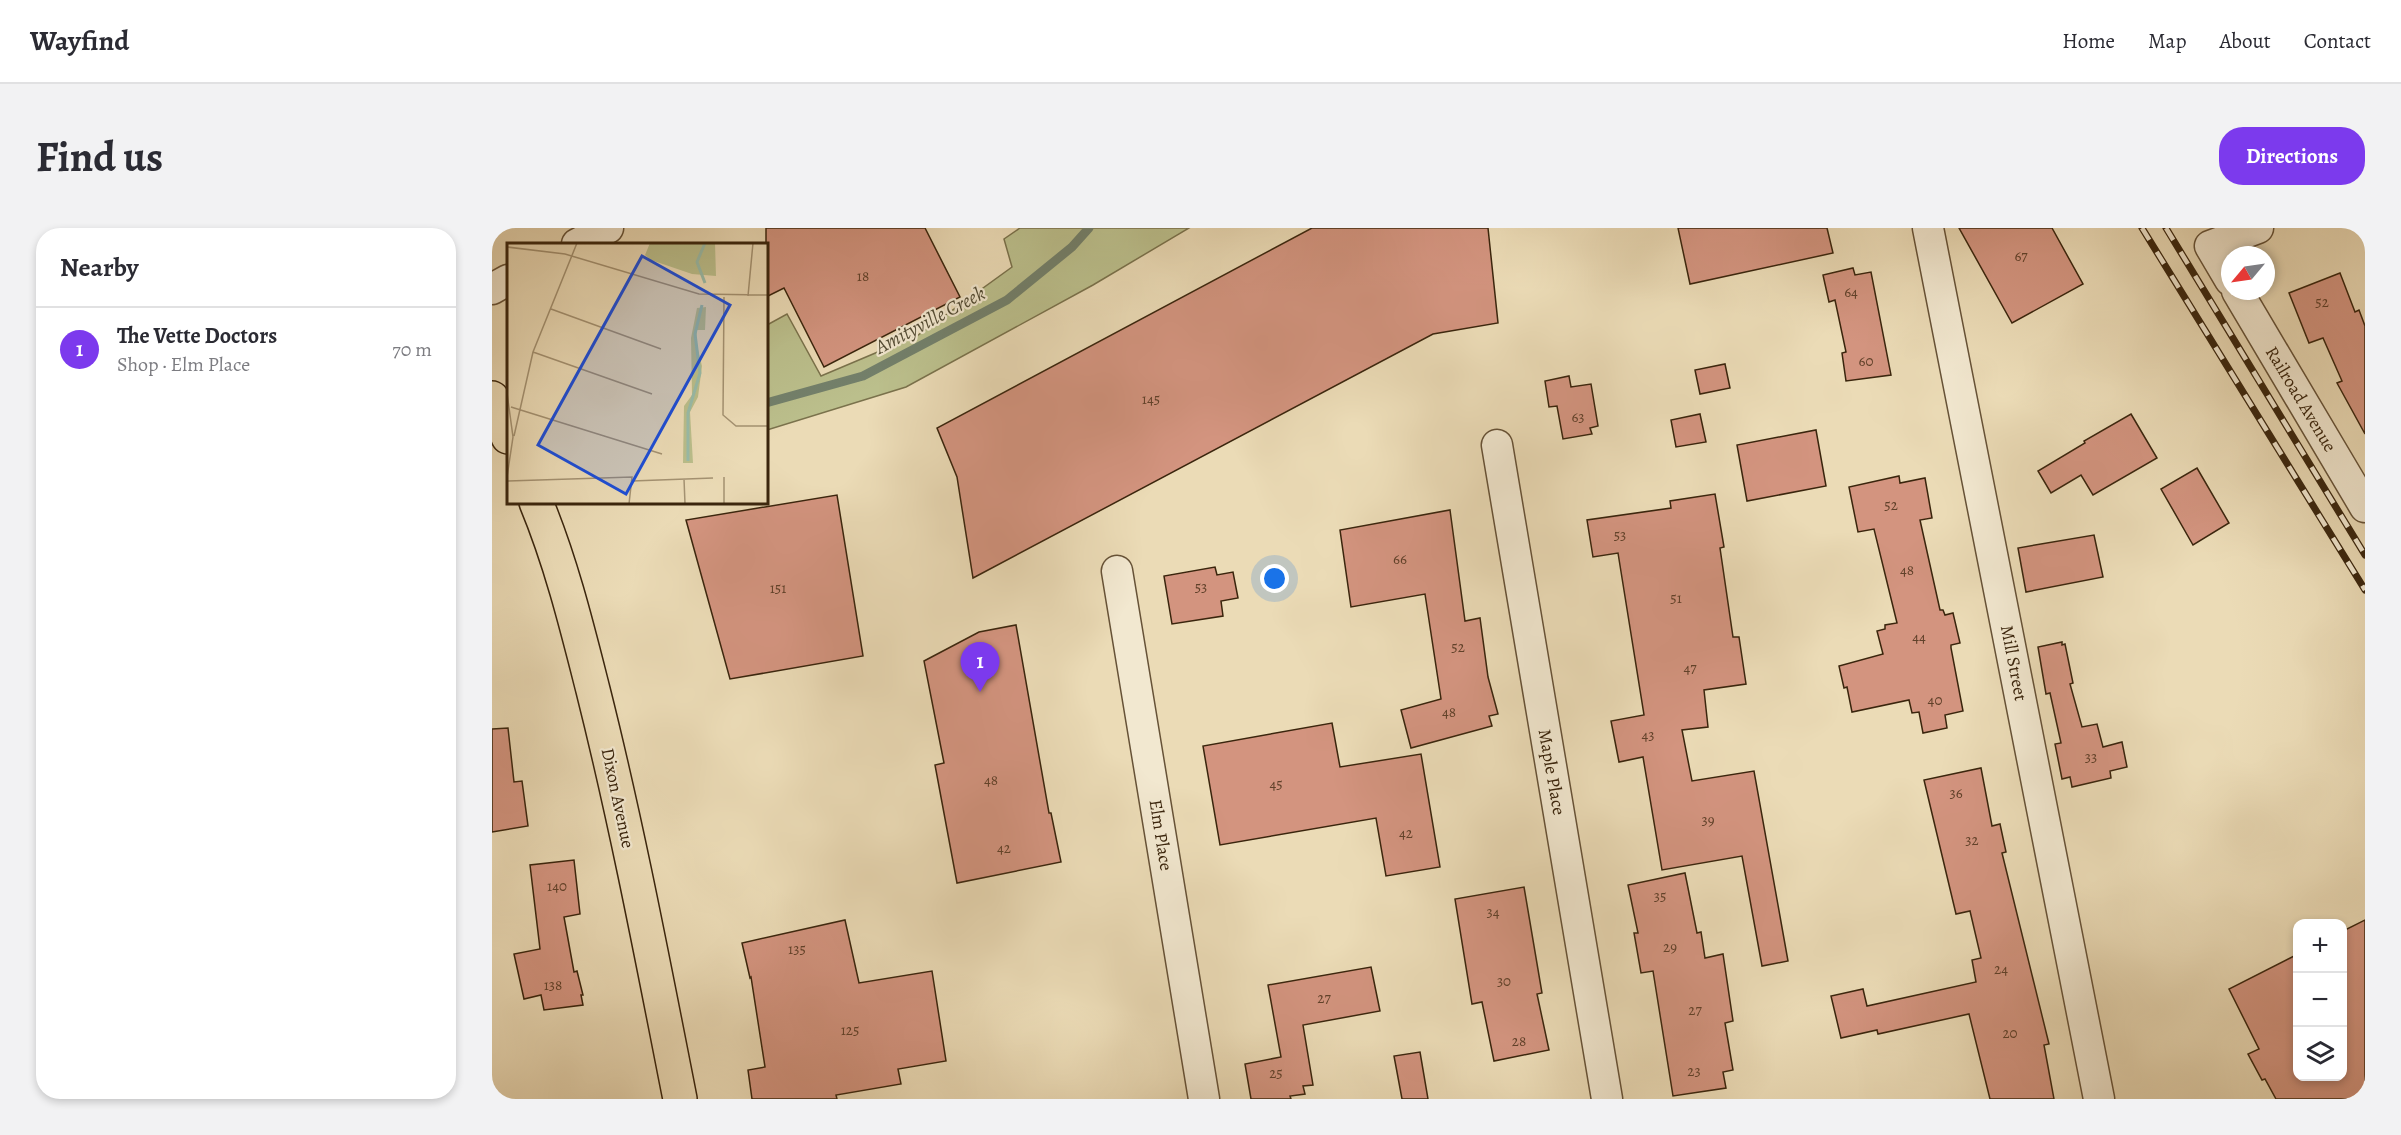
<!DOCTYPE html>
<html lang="en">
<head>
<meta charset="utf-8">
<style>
	body { margin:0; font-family:Alegreya,serif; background:#f2f2f3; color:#2b2b33 }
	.controls { position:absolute; right:18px; bottom:18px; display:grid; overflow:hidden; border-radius:12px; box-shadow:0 3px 9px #0003 }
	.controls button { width:54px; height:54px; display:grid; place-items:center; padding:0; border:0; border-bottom:2px solid #e1e1e2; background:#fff; color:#2b2b33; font:30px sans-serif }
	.compass { position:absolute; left:1729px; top:18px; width:54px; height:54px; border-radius:50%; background:#fff; box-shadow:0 3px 9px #0003; rotate:241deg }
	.you { position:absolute; left:783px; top:351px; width:21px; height:21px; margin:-15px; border:4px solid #fff; border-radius:50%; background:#1a73e8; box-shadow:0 0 0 9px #1a73e833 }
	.badge { display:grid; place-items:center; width:39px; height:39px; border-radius:50%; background:#7c3aed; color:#fff; font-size:20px; font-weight:700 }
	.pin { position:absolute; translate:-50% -50px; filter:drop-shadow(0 2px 3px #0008) }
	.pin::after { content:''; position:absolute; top:32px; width:21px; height:18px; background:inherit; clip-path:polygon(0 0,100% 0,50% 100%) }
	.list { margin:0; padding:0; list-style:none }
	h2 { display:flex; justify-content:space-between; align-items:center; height:78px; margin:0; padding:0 24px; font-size:26px }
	h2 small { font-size:20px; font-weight:400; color:#7c7c81 }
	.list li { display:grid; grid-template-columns:39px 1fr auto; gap:18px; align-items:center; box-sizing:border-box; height:84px; padding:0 24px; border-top:2px solid #e1e1e2 }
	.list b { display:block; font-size:22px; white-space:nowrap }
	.list p { margin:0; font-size:20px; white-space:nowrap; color:#7c7c81 }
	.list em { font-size:20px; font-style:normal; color:#7c7c81 }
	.icon { flex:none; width:33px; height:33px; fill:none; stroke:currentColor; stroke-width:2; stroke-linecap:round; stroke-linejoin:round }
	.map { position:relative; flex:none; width:1873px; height:871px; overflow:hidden; border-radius:24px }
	header { display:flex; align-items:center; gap:36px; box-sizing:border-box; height:84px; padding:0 30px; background:#fff; border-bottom:2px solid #e1e1e2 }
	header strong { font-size:28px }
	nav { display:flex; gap:33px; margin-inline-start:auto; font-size:21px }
	.intro { display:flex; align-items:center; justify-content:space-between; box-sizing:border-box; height:144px; padding:0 36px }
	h1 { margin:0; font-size:42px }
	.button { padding:15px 27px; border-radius:24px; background:#7c3aed; color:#fff; font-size:21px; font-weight:700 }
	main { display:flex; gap:36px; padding:0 36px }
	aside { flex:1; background:#fff; border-radius:24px; box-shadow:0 3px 9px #0003 }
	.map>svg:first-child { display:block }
	.green { fill:#bbbf8c; stroke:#7a724c; stroke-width:1.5 }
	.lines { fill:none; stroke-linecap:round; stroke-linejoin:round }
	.stream { stroke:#73806b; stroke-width:9 }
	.building { fill:#d3947f; stroke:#3a250d; stroke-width:1.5 }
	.minor-casing { stroke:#665237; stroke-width:33 }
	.major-casing { stroke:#3a250d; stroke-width:36 }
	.minor { stroke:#f2e8d0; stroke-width:30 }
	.major { stroke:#ebdbb6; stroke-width:33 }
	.rail-casing { stroke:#3a250d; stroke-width:7 }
	.rail { stroke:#f2e8d0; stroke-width:4.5; stroke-dasharray:14; stroke-linecap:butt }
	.labels { text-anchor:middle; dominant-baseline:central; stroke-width:4.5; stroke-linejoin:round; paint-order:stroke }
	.number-label { font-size:15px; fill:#60412a }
	.street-label { font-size:18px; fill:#3a250d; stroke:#f2e8d0 }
	.water-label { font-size:20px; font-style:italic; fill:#524b34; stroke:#f2e8d0 }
	.inset-river { fill:none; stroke:#99bca9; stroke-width:3 }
	.inset-road { fill:none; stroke:#a49272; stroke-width:1.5 }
	.view { fill:#1d4ed8; fill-opacity:0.15; stroke:#1d4ed8; stroke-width:3 }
	.inset-edge { fill:none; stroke:#3a250d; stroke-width:3 }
</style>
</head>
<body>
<header>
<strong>Wayfind</strong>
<nav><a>Home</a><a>Map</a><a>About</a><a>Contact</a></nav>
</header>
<div class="intro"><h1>Find us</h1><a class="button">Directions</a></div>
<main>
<aside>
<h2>Nearby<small></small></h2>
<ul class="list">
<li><span class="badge">1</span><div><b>The Vette Doctors</b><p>Shop · Elm Place</p></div><em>70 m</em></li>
</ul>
</aside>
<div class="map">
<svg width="1873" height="871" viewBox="0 0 1873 871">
	<rect width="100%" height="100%" fill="#ebdbb6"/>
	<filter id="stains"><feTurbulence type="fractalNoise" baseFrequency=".00333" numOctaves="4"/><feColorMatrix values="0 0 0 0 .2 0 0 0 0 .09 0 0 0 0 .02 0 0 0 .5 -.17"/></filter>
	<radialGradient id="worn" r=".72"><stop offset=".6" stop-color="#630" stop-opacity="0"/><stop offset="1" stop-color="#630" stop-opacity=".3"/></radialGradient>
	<path class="green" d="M528 0H697L601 57 414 159 275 202V97L295 86 329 148 426 107 520 39 512 11Z"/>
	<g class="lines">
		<path class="stream" d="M274 175 371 148 515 72 580 19 597 0"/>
	</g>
	<g class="building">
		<path d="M274 0H433L468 69 332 139 292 60 274 69Z"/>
		<path d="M820 0H996L1006 95 941 106 481 350 465 249 445 200Z"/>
		<path d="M1186 0H1335L1341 25 1198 56Z"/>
		<path d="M1467 0H1560L1591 56 1520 95Z"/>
		<path d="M1361 40 1363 47 1379 44 1399 147 1354 153 1350 125 1354 124 1343 72 1337 74 1331 47Z"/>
		<path d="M1848 45 1863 84 1867 82 1873 98V206L1845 155 1850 153 1831 110 1817 115 1797 65Z"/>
		<path d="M1233 136 1238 160 1208 166 1203 142Z"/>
		<path d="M1077 148 1079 159 1099 156 1106 198 1098 200 1100 206 1071 211 1065 178 1057 179 1053 153Z"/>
		<path d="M1208 186 1214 214 1184 219 1179 192Z"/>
		<path d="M1639 186 1665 230 1601 267 1589 247 1559 265 1546 243 1593 215 1592 213Z"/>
		<path d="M1324 202 1334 258 1255 273 1245 217Z"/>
		<path d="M1705 240 1737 295 1701 317 1669 261Z"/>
		<path d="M1407 248 1408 255 1433 250 1440 290 1428 292 1448 382H1451L1453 387 1461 385 1468 415 1459 417V420L1471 483 1453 487 1455 500 1431 505 1427 484 1420 485 1417 472 1360 484 1355 459 1352 460 1347 438 1391 426 1385 403 1393 401V397L1405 395 1382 301 1366 304 1357 259Z"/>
		<path d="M1223 266 1232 319 1228 320 1241 409H1247L1254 456 1212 462 1216 499 1190 502 1200 553 1262 543 1296 733 1270 738 1250 628 1170 642 1151 529 1127 534 1119 493 1152 487 1126 325 1101 329 1095 292 1179 280 1178 273Z"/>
		<path d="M345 267 371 428 238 451 194 292Z"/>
		<path d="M958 282 973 393 988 390 996 449 1006 486 997 488 1000 498 919 520 909 482 949 471 933 366 859 379 848 302Z"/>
		<path d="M1602 307 1611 349 1534 364 1526 320Z"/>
		<path d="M723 339 725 347 741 344 746 370 729 373 731 388 680 396 672 348Z"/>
		<path d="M524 397 557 585H559L569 634 465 655 443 537 452 535 432 433 487 404Z"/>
		<path d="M1570 414V417L1573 416 1581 455 1578 456 1590 499 1605 496 1611 519 1630 514 1635 539 1618 543 1619 550 1580 559 1578 549 1570 551 1563 516 1569 515 1558 465 1554 466 1546 419Z"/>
		<path d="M840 495 848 539 929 526 948 639 894 648 884 590 728 617 711 518Z"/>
		<path d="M16 500 22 554 30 553 36 598 0 604V501Z"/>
		<path d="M1489 540 1500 598 1508 596 1514 624 1510 625 1557 816 1552 817 1562 871H1498L1477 786 1386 806 1385 802 1349 810 1339 768 1371 761 1375 778 1484 754 1480 732 1489 730 1478 683 1464 686 1432 552Z"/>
		<path d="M82 632 88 686 72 689 82 744 85 743 91 767H89L91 777 52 782 49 767 32 771 22 726 48 721 38 637Z"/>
		<path d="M1193 645 1205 705 1209 704 1213 730 1231 726 1241 793 1233 795 1241 842 1231 844 1234 860 1181 868 1161 743 1149 745 1142 705H1146L1136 657Z"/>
		<path d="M1032 659 1050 765 1045 766 1057 822 1002 833 990 774 980 776 963 671Z"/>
		<path d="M353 692 367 755 440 743 454 833 406 841 409 856 344 867 345 871H260L256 842 273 839 259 749 258 750 250 715Z"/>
		<path d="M1873 692V871H1784L1773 851 1770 852 1756 826 1767 821 1737 761 1806 726V849H1851V703Z"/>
		<path d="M879 739 888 783 811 797 821 857 811 858 813 866 798 868 799 871H759L753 836 789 829 776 757Z"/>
		<path d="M928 824 936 871H910L902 828Z"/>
	</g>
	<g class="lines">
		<defs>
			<g id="minor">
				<path d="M1436 0 1607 871"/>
				<path d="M85 16 116 0"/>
				<path d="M1738 52 1718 18 1766 0"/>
				<path d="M0 61 16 52"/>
				<path d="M1745 63 1873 279"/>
				<path d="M1005 217 1115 871"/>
				<path d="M625 343 712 871"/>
			</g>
			<g id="major">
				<path d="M0 170 16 209"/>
				<path d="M44 274C69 334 85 399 101 462 135 597 161 734 188 871"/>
			</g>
		</defs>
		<use href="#minor" class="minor-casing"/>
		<use href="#major" class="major-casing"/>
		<use href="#minor" class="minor"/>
		<use href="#major" class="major"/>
		<defs>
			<g id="rail">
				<path d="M1650 0 1873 362"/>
				<path d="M1674 0 1873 327"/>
			</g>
		</defs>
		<use href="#rail" class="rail-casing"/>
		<use href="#rail" class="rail"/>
	</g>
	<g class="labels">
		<g class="number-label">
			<text x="1529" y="28">67</text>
			<text x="371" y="48">18</text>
			<text x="1359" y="64">64</text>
			<text x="1830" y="74">52</text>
			<text x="1374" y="133">60</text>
			<text x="659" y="171">145</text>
			<text x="1086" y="189">63</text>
			<text x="1399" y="277">52</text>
			<text x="1128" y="307">53</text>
			<text x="908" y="331">66</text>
			<text x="1415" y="342">48</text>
			<text x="709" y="359">53</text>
			<text x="286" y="360">151</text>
			<text x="1184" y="370">51</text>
			<text x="1427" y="409">44</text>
			<text x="966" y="419">52</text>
			<text x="1198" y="440">47</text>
			<text x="1443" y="472">40</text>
			<text x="957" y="484">48</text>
			<text x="1156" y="507">43</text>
			<text x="1599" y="529">33</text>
			<text x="499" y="552">48</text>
			<text x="784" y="556">45</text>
			<text x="1464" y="565">36</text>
			<text x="1216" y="592">39</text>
			<text x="914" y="605">42</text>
			<text x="1480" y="612">32</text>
			<text x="512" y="620">42</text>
			<text x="65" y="658">140</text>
			<text x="1168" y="668">35</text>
			<text x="1001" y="684">34</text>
			<text x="1178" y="719">29</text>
			<text x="305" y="721">135</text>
			<text x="1509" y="741">24</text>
			<text x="1012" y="753">30</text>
			<text x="61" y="757">138</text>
			<text x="832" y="770">27</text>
			<text x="1203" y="782">27</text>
			<text x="358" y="802">125</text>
			<text x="1518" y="805">20</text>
			<text x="1027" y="813">28</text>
			<text x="1202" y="843">23</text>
			<text x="784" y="845">25</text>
		</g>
		<g class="street-label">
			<text transform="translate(1809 171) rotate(59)">Railroad Avenue</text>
			<text transform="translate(1522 435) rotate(79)">Mill Street</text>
			<text transform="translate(1060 544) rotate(80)">Maple Place</text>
			<text transform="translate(126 570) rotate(78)">Dixon Avenue</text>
			<text transform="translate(669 607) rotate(81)">Elm Place</text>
		</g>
		<g class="water-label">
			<text transform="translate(438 92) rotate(-28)">Amityville Creek</text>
		</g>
	</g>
	<g transform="translate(15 15)">
		<rect width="261" height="261" fill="#ebdbb6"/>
		<path d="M143 0H208L209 33 185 31 144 17 138 12ZM199 64 198 87H190L189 99 195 123 191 154 183 169 186 220H176L177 163 185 152 184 95 190 65Z" fill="#bbbf8c"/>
		<path class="inset-river" d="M198 0 190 19 198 40M181 218V170L193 130 188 91 195 62"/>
		<path class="inset-road" d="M0 4 58 11 192 51 261 52M241 53 246 0M217 54 216 172 229 183H261M44 66 154 106M26 109 145 151M0 150 6 194 0 234M4 164 155 211M7 193 26 109 70 0M217 234V261M177 236 178 261M0 238 125 234 122 261M125 238 206 235"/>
		<path class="view" d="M135 13 223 62 119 251 31 202Z"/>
		<rect width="261" height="261" class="inset-edge"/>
	</g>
	<rect width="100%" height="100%" filter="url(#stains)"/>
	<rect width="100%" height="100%" fill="url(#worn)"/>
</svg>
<div class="controls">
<button>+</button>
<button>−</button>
<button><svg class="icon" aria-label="layers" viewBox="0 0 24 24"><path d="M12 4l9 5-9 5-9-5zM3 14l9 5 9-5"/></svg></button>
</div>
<svg class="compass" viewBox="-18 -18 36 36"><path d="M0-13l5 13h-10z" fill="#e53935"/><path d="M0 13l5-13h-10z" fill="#7c7c81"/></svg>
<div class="you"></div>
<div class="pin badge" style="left:488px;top:464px">1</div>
</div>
</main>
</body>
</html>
